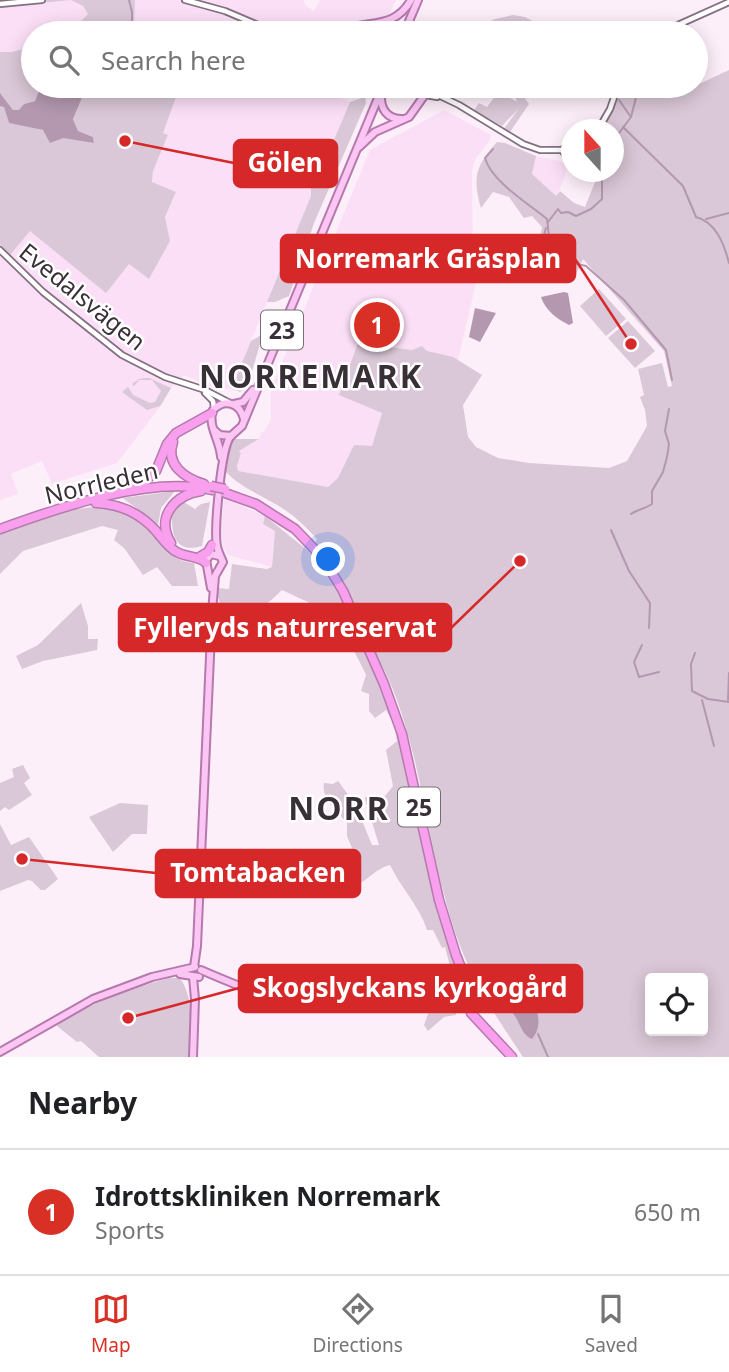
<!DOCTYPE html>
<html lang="en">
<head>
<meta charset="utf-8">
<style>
	body { margin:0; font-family:"Noto Sans",sans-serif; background:#f2f2f2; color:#202124 }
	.controls { position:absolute; right:21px; bottom:21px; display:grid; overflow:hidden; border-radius:7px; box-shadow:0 4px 18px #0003 }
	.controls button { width:63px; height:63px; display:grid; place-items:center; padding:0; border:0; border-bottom:2px solid #e0e0e0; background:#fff; color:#202124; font:35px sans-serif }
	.compass { position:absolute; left:561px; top:119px; width:63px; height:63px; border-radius:50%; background:#fff; box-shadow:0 4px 18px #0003; rotate:339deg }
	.you { position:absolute; left:329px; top:560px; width:24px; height:24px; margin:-18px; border:5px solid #fff; border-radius:50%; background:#1a73e8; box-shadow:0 0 0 10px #1a73e833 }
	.badge { display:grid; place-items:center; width:46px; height:46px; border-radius:50%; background:#d93025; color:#fff; font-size:23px; font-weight:700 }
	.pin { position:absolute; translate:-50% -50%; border:4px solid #fff; box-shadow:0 2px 7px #0006 }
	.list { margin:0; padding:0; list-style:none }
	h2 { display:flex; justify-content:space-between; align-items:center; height:91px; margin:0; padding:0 28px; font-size:30px }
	h2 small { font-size:23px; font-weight:400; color:#757577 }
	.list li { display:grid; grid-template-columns:46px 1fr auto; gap:21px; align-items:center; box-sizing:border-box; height:126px; padding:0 28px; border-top:2px solid #e0e0e0 }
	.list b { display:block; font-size:26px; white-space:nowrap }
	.list p { margin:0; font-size:23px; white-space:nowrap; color:#757577 }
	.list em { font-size:23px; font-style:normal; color:#757577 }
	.icon { flex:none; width:38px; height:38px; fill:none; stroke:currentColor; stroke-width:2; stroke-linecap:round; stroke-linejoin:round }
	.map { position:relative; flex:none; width:729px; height:1057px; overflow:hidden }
	.search { position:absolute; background:#fff; box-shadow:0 4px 18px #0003; left:21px; right:21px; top:21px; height:77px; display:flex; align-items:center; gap:18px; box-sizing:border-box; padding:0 24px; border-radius:38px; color:#757577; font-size:26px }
	.sheet { height:217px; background:#fff }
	nav { display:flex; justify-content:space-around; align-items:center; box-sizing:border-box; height:98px; border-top:2px solid #e0e0e0; background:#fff; font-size:19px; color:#757577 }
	nav a { display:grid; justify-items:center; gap:4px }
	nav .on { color:#d93025 }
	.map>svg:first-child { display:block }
	.built { fill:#fbdff7 }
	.green { fill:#dac7d7; fill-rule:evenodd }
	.water { fill:#b398af }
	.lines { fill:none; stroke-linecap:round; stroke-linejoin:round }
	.stream { stroke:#b398af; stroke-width:2 }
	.minor-casing { stroke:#836f80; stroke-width:8 }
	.major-casing { stroke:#b579ad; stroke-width:10 }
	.highway-casing { stroke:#b579ad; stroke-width:11 }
	.minor { stroke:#fff; stroke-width:4.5 }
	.major { stroke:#fbc6f4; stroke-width:6 }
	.highway { stroke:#f8a0ed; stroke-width:8 }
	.highway-bridge-casing { stroke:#b579ad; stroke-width:11; stroke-linecap:butt }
	.highway-bridge { stroke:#f8a0ed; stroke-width:8 }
	.labels { text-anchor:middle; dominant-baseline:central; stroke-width:5; stroke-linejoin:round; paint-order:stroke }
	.shield { fill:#fff; stroke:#746e73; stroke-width:2 }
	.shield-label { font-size:23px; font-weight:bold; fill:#393037 }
	.street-label { font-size:24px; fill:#393037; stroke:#fff }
	.district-label { font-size:32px; font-weight:bold; letter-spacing:2px; fill:#393037; stroke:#fff }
	.leader { fill:none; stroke:#d62828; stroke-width:2.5 }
	.callout-dot { fill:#d62828; stroke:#fff; stroke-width:2.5 }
	.callout { fill:#d62828; stroke:#d62828; stroke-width:2.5 }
	.callout-label { font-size:26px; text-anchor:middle; font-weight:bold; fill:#fff }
</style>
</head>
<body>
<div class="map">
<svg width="729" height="1057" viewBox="0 0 729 1057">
	<rect width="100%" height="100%" fill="#fdeffa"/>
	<g class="built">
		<path d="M71 0 83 6 88 14 76 25 75 33H33V46L12 52H0V7Z"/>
		<path d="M135 0H303L306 6 314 11 320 0H396L387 19 345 27 333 33H134Z"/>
		<path d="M145 86H319L318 89 350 102 325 162 301 171 311 179V196L231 389 209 386 184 375 171 388 163 403 117 463 52 484 42 461 11 474 18 494 0 500V244L10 254 30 231 47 244 129 264 149 279 170 241 165 217 176 193 152 182 153 171 168 136 162 133 176 97Z"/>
		<path d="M444 110 491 135 490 140 475 160 472 170 473 260 480 261V266L458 360 427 351 422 346 412 350 358 343 339 395 382 413 372 446 344 469 338 478 328 487 238 471 237 466 241 453 239 451 259 439 261 431 264 432 271 419V389L370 150Z"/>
		<path d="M536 156 567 163 565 177 556 197 532 174Z"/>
		<path d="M224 498 265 516 263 524 275 530 272 567 228 555 223 548 221 528Z"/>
	</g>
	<g class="green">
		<path d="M0 0H135L134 33H75L76 26 88 14 83 6 71 0 0 7Z"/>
		<path d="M513 15 525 17 556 33H516L513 31 463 33 495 19Z"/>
		<path d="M33 46V86H75L68 98C56 98 49 97 40 89L35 101 24 104 20 110H13L0 93V52H12Z"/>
		<path d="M729 70V1057H523C509 1035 493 1013 480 989 464 960 452 927 444 894 419 802 414 682 343 610L348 622 365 647 387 697 401 738 423 847 438 907 466 993 446 998 443 984 454 981 445 947 442 948 433 930H427C420 907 401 888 390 865 376 868 369 880 356 885L345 873 347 865 358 862 347 836V823C338 812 321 799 324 783L333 784 338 781 355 804 372 845H379L365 799 366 796 377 806 393 786 386 750 397 741 394 724 386 710 375 718 369 711V694L361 691 366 675C355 650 336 619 313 605 303 599 292 595 282 590 259 613 255 612 224 611L219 602V599L216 598V588L229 589 232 564 267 569 272 567 275 531 263 524 265 516 312 554 317 539C307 528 297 518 285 510 264 496 242 489 225 471L230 439H259L239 451 241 453 237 466 238 471 328 487 338 478 354 445 372 446 382 413 339 395 358 343 412 350 422 346 427 351 453 357 482 375 463 405 468 437 476 447 498 458 529 463 609 468 627 461 647 426 645 410 640 397 644 395 638 369 662 363 668 387 672 386 664 351 583 259 576 274 573 272 569 262 560 258 550 261 545 253 537 254 542 227 532 216 524 218 509 197 493 192 481 208C472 176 476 166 497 142L505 143 536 156 532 174 556 196 560 191 574 203 585 207 599 172H614V130L601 129 609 118 622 86H696V83L697 85ZM650 978H703V1031H650Z"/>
		<path d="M87 86H145L176 97 163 133 168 135 153 171 152 182 176 192 165 217 170 241 149 279 129 264 106 293 30 231 10 255 0 244V106H4L9 123C38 127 65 138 94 143L93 137 78 131 73 119Z"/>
		<path d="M499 91 517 102 515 96 520 92 529 104 510 132 503 130 519 108 502 126 474 110 479 103 487 107Z"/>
		<path d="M365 97 366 103 314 223 289 296 275 302H267L311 196V179L301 172 308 157 325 161 350 102Z"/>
		<path d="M599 289 626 319 606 336 580 306Z"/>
		<path d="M628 321 655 351 635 368 608 338Z"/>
		<path d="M263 334 247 388 240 392 231 389 251 341Z"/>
		<path d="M146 378H149L171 388 160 406 147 410 122 392 128 387 133 395 150 403 155 402 161 391 152 380H139L134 386 132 384 139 379Z"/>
		<path d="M175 491 161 508 158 525 123 498Z"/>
		<path d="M182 501 195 509 201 504 210 502 202 546C176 554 171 535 172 513Z"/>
		<path d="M103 506C120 511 134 516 148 528 166 543 167 561 194 563L198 586H172L157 567 143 575 124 548 114 540 118 530 102 526 23 551 0 574V533L76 509Z"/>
		<path d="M81 603 88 626V639H98L97 650 43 661 22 669 16 656 38 645Z"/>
		<path d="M23 765 30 778 24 783 32 795 9 810 5 807 0 811V783L14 777 12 769Z"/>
		<path d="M120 803 148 805 147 834H132L113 852 89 817Z"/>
		<path d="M0 824 11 845 29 837 58 879 45 890H41L32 881 28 880 0 891Z"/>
		<path d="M169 978H180C196 1002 190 1030 189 1057H99L81 1041 77 1042 57 1026 58 1023C94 1002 130 989 169 978Z"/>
		<path d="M432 1003 457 1011 456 1015 444 1017 428 1031 424 1025Z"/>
	</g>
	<g class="water">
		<path d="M75 86H87L73 119 78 131 93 137 94 143 63 138 50 143 43 130 9 123 4 107 0 106V93L13 110H19L24 104 35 101 40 88C48 97 55 98 68 98Z"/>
		<path d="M564 292 568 293 573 323 569 325C557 319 545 310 541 297Z"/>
		<path d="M475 308 496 313 480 342 469 337Z"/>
		<path d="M527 996C539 1006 543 1027 532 1039 519 1034 521 1018 508 1009L512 1000Z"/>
	</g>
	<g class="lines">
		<g class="stream">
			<path d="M129 0 132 12V33"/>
			<path d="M619 100 631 117"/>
			<path d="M623 127 683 186 696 217C716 222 724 244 729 263"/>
			<path d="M614 140 631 117 639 86"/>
			<path d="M493 149 485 158C491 181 529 204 547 219L549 236 557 237 573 263 586 266 624 300 666 350 672 380"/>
			<path d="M706 219 729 213"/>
			<path d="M548 222 558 209 561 213 568 212 576 216 591 209 602 199V172"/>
			<path d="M550 237 554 260"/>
			<path d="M543 239 546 228"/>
			<path d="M631 514C638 509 645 509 652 504V491L663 472 667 457 669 444 665 431 669 409"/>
			<path d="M611 530 629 571 650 603 649 628"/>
			<path d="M642 645 634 662 639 677 659 672"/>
			<path d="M695 653 691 664 692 691 708 699 729 702"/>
			<path d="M702 700 714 746"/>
			<path d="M728 700 729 673"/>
			<path d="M538 1034 548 1057"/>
		</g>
		<defs>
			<g id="minor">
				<path d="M185 0 225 11 277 33"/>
				<path d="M0 4 42 0"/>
				<path d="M660 33 729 2"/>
				<path d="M418 86 420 94 437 97"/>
				<path d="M431 89 436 94 459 105 523 144 540 150H562"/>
				<path d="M598 130 610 109 618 86"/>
				<path d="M562 150 566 156 572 154"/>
				<path d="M562 150 566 146 572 148"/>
				<path d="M0 250 43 292 122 355 165 377 205 390 230 403"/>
				<path d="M205 393 213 401 214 408"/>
			</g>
			<g id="major">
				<path d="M359 29 372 33"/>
				<path d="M339 33C364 18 393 32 411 0"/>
				<path d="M404 33 418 0"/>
				<path d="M381 94C380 109 387 119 402 119"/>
				<path d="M359 147 375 132 409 117 424 96"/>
				<path d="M234 404 243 402 253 390"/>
				<path d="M214 430 220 435 231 436 242 426 383 86"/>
				<path d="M221 457C220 440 207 425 213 410 225 398 240 403 244 419"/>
				<path d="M211 588 206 560 211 554 219 556"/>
				<path d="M194 967 197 946 212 612 215 576 223 562C221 557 218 552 217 546 214 530 221 446 231 436"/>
				<path d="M201 970C238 986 281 1005 321 1004 350 1004 378 994 408 995 429 996 450 1008 472 1001"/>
				<path d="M180 974 199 977"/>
				<path d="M0 1052 93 999 152 977 195 967"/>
				<path d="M193 1057 195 999 193 977"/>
			</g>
			<g id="highway">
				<path d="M173 442C165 465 185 478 204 484"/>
				<path d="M131 489 144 482 156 471 167 444 176 433 212 413"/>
				<path d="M225 493 256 504 295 529 323 558 343 591 384 684 402 734 439 900 456 955 470 990 471 1013 512 1057"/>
				<path d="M96 503C120 504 140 513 156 531 162 538 167 546 175 551 185 558 198 555 206 563"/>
				<path d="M0 529C58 508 151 475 212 490"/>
				<path d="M171 543C155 517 175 495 201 491"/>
				<path d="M201 556 208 552 212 545"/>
			</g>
		</defs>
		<use href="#minor" class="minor-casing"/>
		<use href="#major" class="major-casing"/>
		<use href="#highway" class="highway-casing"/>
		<use href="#minor" class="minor"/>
		<use href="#major" class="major"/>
		<use href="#highway" class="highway"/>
		<defs>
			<path id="highway-bridge" d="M211 486 225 489"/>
		</defs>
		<use href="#highway-bridge" class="highway-bridge-casing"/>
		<use href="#highway-bridge" class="highway-bridge"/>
	</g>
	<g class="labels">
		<g class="shield">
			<rect x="261" y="310.5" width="42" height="39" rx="5"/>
			<rect x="398" y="787.5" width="42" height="39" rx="5"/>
		</g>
		<g class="shield-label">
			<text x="282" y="330">23</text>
			<text x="419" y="807">25</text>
		</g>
		<g class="street-label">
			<text transform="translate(83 296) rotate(39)">Evedalsvägen</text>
			<text transform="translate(101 482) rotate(-13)">Norrleden</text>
		</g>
		<g class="district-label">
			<text x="311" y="375">NORREMARK</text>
			<text x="339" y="807">NORR</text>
		</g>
	</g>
	<path class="leader" d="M125 141L234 163M631 344L575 259M520 561L451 628M22 859L156 873M128 1018L239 988"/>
	<g class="callout-dot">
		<circle cx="125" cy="141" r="7"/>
		<circle cx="631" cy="344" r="7"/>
		<circle cx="520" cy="561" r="7"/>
		<circle cx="22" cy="859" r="7"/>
		<circle cx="128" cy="1018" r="7"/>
	</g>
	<g class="callout">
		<rect x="234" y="140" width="103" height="47" rx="7"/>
		<rect x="281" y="235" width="294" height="47" rx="7"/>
		<rect x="119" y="604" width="332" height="47" rx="7"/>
		<rect x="156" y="850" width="204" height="47" rx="7"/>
		<rect x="239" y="965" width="343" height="47" rx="7"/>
	</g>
	<g class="callout-label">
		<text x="285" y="172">Gölen</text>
		<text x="428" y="268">Norremark Gräsplan</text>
		<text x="285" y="637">Fylleryds naturreservat</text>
		<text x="258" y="882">Tomtabacken</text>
		<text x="410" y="997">Skogslyckans kyrkogård</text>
	</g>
</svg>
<div class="controls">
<button><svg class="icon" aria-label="locate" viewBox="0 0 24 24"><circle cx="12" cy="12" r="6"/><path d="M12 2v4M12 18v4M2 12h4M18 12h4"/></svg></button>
</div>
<svg class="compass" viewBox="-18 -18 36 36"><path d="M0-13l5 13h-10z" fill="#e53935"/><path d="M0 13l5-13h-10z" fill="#757577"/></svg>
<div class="you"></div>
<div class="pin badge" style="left:377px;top:325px">1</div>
<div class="search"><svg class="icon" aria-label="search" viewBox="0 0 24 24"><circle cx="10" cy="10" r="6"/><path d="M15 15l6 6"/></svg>Search here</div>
</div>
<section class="sheet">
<h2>Nearby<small></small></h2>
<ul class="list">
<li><span class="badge">1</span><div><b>Idrottskliniken Norremark</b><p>Sports</p></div><em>650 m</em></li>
</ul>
</section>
<nav>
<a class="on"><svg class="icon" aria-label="map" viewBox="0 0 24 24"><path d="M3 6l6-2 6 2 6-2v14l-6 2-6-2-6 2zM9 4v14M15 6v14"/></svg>Map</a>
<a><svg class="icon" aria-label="directions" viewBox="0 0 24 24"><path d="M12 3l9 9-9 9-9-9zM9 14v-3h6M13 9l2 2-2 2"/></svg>Directions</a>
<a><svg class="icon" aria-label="saved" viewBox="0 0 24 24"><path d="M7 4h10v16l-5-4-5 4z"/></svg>Saved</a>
</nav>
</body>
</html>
